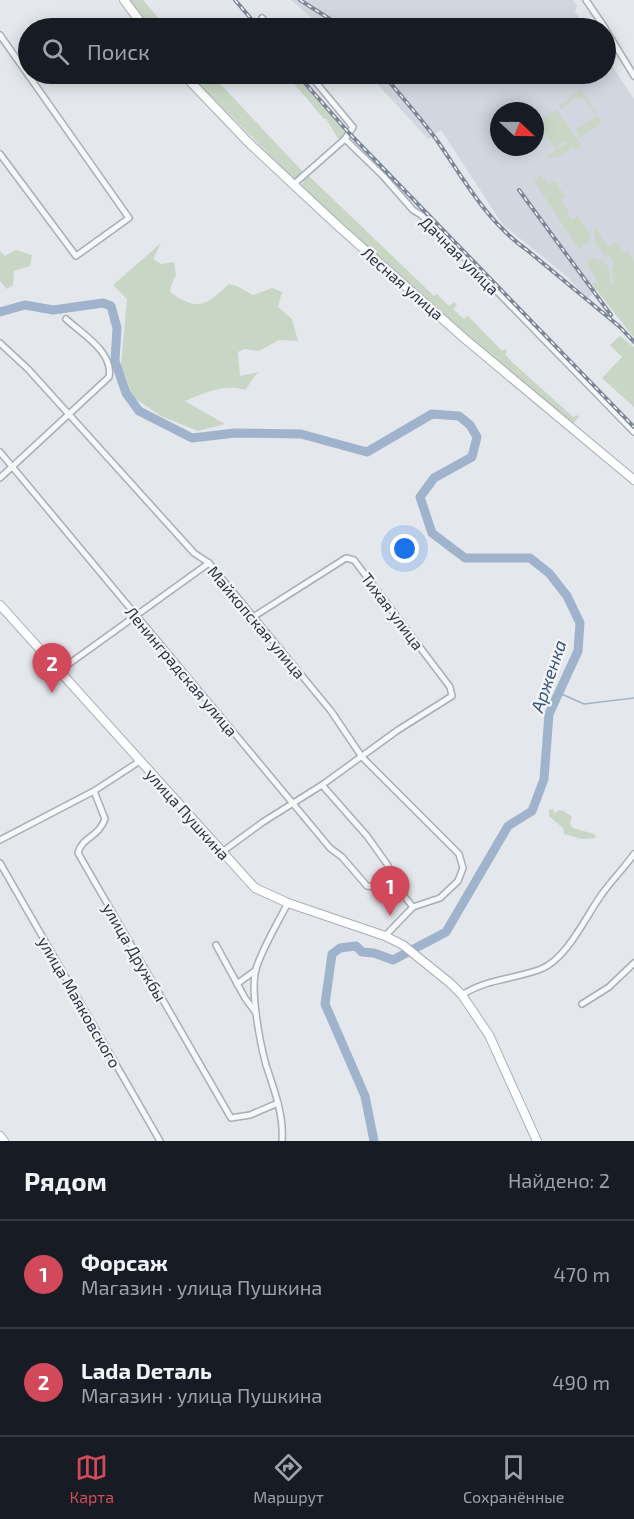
<!DOCTYPE html>
<html lang="ru">
<head>
<meta charset="utf-8">
<style>
	body { margin:0; font-family:"Exo 2",sans-serif; background:#242831; color:#f1f3f6 }
	.compass { position:absolute; left:490px; top:102px; width:54px; height:54px; border-radius:50%; background:#171b24; box-shadow:0 3px 15px #0003; rotate:112deg }
	.you { position:absolute; left:405px; top:549px; width:21px; height:21px; margin:-15px; border:4px solid #fff; border-radius:50%; background:#1a73e8; box-shadow:0 0 0 9px #1a73e833 }
	.badge { display:grid; place-items:center; width:39px; height:39px; border-radius:50%; background:#d1495b; color:#fff; font-size:20px; font-weight:700 }
	.pin { position:absolute; translate:-50% -50px; filter:drop-shadow(0 2px 3px #0008) }
	.pin::after { content:''; position:absolute; top:32px; width:21px; height:18px; background:inherit; clip-path:polygon(0 0,100% 0,50% 100%) }
	.list { margin:0; padding:0; list-style:none }
	h2 { display:flex; justify-content:space-between; align-items:center; height:78px; margin:0; padding:0 24px; font-size:26px }
	h2 small { font-size:20px; font-weight:400; color:#9ea1a6 }
	.list li { display:grid; grid-template-columns:39px 1fr auto; gap:18px; align-items:center; box-sizing:border-box; height:108px; padding:0 24px; border-top:2px solid #363941 }
	.list b { display:block; font-size:22px; white-space:nowrap }
	.list p { margin:0; font-size:20px; white-space:nowrap; color:#9ea1a6 }
	.list em { font-size:20px; font-style:normal; color:#9ea1a6 }
	.icon { flex:none; width:33px; height:33px; fill:none; stroke:currentColor; stroke-width:2; stroke-linecap:round; stroke-linejoin:round }
	.map { position:relative; flex:none; width:634px; height:1141px; overflow:hidden }
	.search { position:absolute; background:#171b24; box-shadow:0 3px 15px #0003; left:18px; right:18px; top:18px; height:66px; display:flex; align-items:center; gap:15px; box-sizing:border-box; padding:0 21px; border-radius:33px; color:#9ea1a6; font-size:22px }
	.sheet { height:294px; background:#171b24 }
	nav { display:flex; justify-content:space-around; align-items:center; box-sizing:border-box; height:84px; border-top:2px solid #363941; background:#171b24; font-size:16px; color:#9ea1a6 }
	nav a { display:grid; justify-items:center; gap:3px }
	nav .on { color:#d1495b }
	.map>svg:first-child { display:block }
	.built { fill:#d2d6de; fill-rule:evenodd }
	.green { fill:#c9d6c5 }
	.lines { fill:none; stroke-linecap:round; stroke-linejoin:round }
	.stream { stroke:#9fb4cc; stroke-width:1.5 }
	.river { stroke:#9fb4cc; stroke-width:9 }
	.street-casing { stroke:#a9aeb7; stroke-width:8 }
	.secondary-casing { stroke:#a9aeb7; stroke-width:10 }
	.street { stroke:#f7f8fa; stroke-width:5 }
	.secondary { stroke:#fff; stroke-width:8 }
	.rail-casing { stroke:#7d8696; stroke-width:4 }
	.rail { stroke:#f4f6f9; stroke-width:1.5; stroke-dasharray:4.5; stroke-linecap:butt }
	.labels { text-anchor:middle; dominant-baseline:central; stroke-width:4.5; stroke-linejoin:round; paint-order:stroke }
	.street-label { font-size:16px; fill:#2b3445; stroke:#f4f6f9 }
	.water-label { font-size:18px; font-style:italic; fill:#34527a; stroke:#f4f6f9 }
</style>
</head>
<body>
<div class="map">
<svg width="634" height="1141" viewBox="0 0 634 1141">
	<rect width="100%" height="100%" fill="#e4e7ec"/>
	<g class="built">
		<path d="M291 0H573L577 6 575 12 586 28H324Z"/>
		<path d="M606 57 634 99V318L597 290 588 298 563 273 503 225 441 130 428 139 368 74H606ZM499 111H535V147H499Z"/>
	</g>
	<g class="green">
		<path d="M128 0H143L167 28H149Z"/>
		<path d="M189 74H211L303 172 339 140 326 119H324L290 79 286 82 279 74H295L347 133 295 180Z"/>
		<path d="M581 89 601 121 600 124 580 138 575 129 597 117 583 97 579 99 577 97 561 109 559 106Z"/>
		<path d="M556 109 581 145 575 150 573 147 556 158 554 156 549 159 548 156 567 143 565 141 555 148 541 127 535 130V124Z"/>
		<path d="M308 175 434 296 437 294 449 306 454 302 457 305 453 309 464 319 468 316 502 351 505 349 507 351 505 354 512 362 571 415 573 417 577 415 579 417 574 423H571L426 300 301 186Z"/>
		<path d="M541 175 549 185 555 181 565 196 560 200 569 211 567 213 572 220 578 216 589 233 591 241 579 249 534 181Z"/>
		<path d="M595 228 608 247 616 242 625 253 627 251 634 261V338L592 284 597 280 588 265V262L593 258 601 261 603 260 609 269 612 286 614 285 612 268 614 263 609 256 604 255 596 243 593 229Z"/>
		<path d="M161 243 153 259 161 264 174 262 176 275 171 286 170 292C198 312 205 306 229 284L237 286 253 295 272 288 282 292 278 307 292 319 298 341 279 340 259 351 244 349 238 352 240 376 258 372 245 390C227 383 202 393 185 401L225 424 198 431 161 416 133 397 121 365 127 299 113 285Z"/>
		<path d="M16 250 32 255 30 266 14 271 13 285 7 289 0 281V251L5 256Z"/>
		<path d="M620 336 634 347V407L602 378 622 357 610 345Z"/>
		<path d="M553 809 555 813 559 810 564 811 572 817 570 824 573 828 594 834 596 838 582 839 564 834 563 828 549 816V810Z"/>
	</g>
	<g class="lines">
		<path class="stream" d="M559 693 584 704 634 698"/>
		<path class="river" d="M0 312 25 305 53 310 103 303 111 306 117 328 115 361 126 393 139 411 192 438 235 433 301 434 367 452 432 414 459 416 470 425 477 437 472 457 434 478 420 497 432 533 465 558H530L549 573 567 596 580 623 578 651 549 714 544 779 532 811 508 826 446 932 393 960 374 953 362 952 356 946 340 948 332 954 325 1004 365 1096 374 1141"/>
		<defs>
			<g id="street">
				<path d="M586 0 605 28"/>
				<path d="M262 18 271 28"/>
				<path d="M606 30 634 76"/>
				<path d="M0 35 129 218 76 256 0 154"/>
				<path d="M309 74 353 127 345 139 384 177 413 210 421 215 449 242 634 432"/>
				<path d="M294 184 345 139"/>
				<path d="M0 343 28 369 194 553 209 563 331 711 362 757 459 854 463 868 458 881 440 898 413 907"/>
				<path d="M0 452 330 848 342 857 367 886 399 890"/>
				<path d="M0 478 109 377C114 352 81 333 66 319"/>
				<path d="M59 671 209 563"/>
				<path d="M322 785 367 836 387 864 399 890 413 907 385 936"/>
				<path d="M94 791 105 819C98 838 82 837 78 853L231 1118 250 1115 278 1103"/>
				<path d="M0 840 94 791 140 761"/>
				<path d="M222 852 263 822 322 785 398 730 452 696 450 687 354 560 346 558 253 617"/>
				<path d="M0 863 160 1141"/>
				<path d="M216 945 245 998 256 1013"/>
				<path d="M237 984 256 970"/>
				<path d="M462 995C486 979 515 979 541 969 567 959 586 916 602 894 612 880 624 868 634 854"/>
				<path d="M582 1004 609 987 634 963"/>
				<path d="M282 1141C284 1115 274 1089 266 1065 260 1043 250 991 256 969 262 949 278 922 288 903"/>
			</g>
			<g id="secondary">
				<path d="M124 0 145 28"/>
				<path d="M183 74 249 143 338 226 465 339 634 480"/>
				<path d="M0 605 255 888 288 903 385 936 403 945 450 983 462 995 489 1035 537 1141"/>
				<path d="M0 1136 4 1141"/>
			</g>
		</defs>
		<use href="#street" class="street-casing"/>
		<use href="#secondary" class="secondary-casing"/>
		<use href="#street" class="street"/>
		<use href="#secondary" class="secondary"/>
		<defs>
			<g id="rail">
				<path d="M235 0 259 28"/>
				<path d="M300 0 344 28"/>
				<path d="M297 74 349 133 634 427"/>
				<path d="M383 74C400 95 419 116 436 139 464 179 486 221 527 250L620 327 634 342"/>
				<path d="M519 190 611 315"/>
			</g>
		</defs>
		<use href="#rail" class="rail-casing"/>
		<use href="#rail" class="rail"/>
	</g>
	<g class="labels">
		<g class="street-label">
			<text transform="translate(460 255) rotate(45)">Дачная улица</text>
			<text transform="translate(403 283) rotate(41)">Лесная улица</text>
			<text transform="translate(393 611) rotate(53)">Тихая улица</text>
			<text transform="translate(257 622) rotate(50)">Майкопская улица</text>
			<text transform="translate(182 671) rotate(50)">Ленинградская улица</text>
			<text transform="translate(188 814) rotate(48)">улица Пушкина</text>
			<text transform="translate(135 952) rotate(60)">улица Дружбы</text>
			<text transform="translate(80 1002) rotate(60)">улица Маяковского</text>
		</g>
		<g class="water-label">
			<text transform="translate(548 676) rotate(-71)">Арженка</text>
		</g>
	</g>
</svg>
<svg class="compass" viewBox="-18 -18 36 36"><path d="M0-13l5 13h-10z" fill="#e53935"/><path d="M0 13l5-13h-10z" fill="#9ea1a6"/></svg>
<div class="you"></div>
<div class="pin badge" style="left:390px;top:916px">1</div>
<div class="pin badge" style="left:52px;top:693px">2</div>
<div class="search"><svg class="icon" aria-label="search" viewBox="0 0 24 24"><circle cx="10" cy="10" r="6"/><path d="M15 15l6 6"/></svg>Поиск</div>
</div>
<section class="sheet">
<h2>Рядом<small>Найдено: 2</small></h2>
<ul class="list">
<li><span class="badge">1</span><div><b>Форсаж</b><p>Магазин · улица Пушкина</p></div><em>470 m</em></li>
<li><span class="badge">2</span><div><b>Lada Dеталь</b><p>Магазин · улица Пушкина</p></div><em>490 m</em></li>
</ul>
</section>
<nav>
<a class="on"><svg class="icon" aria-label="map" viewBox="0 0 24 24"><path d="M3 6l6-2 6 2 6-2v14l-6 2-6-2-6 2zM9 4v14M15 6v14"/></svg>Карта</a>
<a><svg class="icon" aria-label="directions" viewBox="0 0 24 24"><path d="M12 3l9 9-9 9-9-9zM9 14v-3h6M13 9l2 2-2 2"/></svg>Маршрут</a>
<a><svg class="icon" aria-label="saved" viewBox="0 0 24 24"><path d="M7 4h10v16l-5-4-5 4z"/></svg>Сохранённые</a>
</nav>
</body>
</html>
